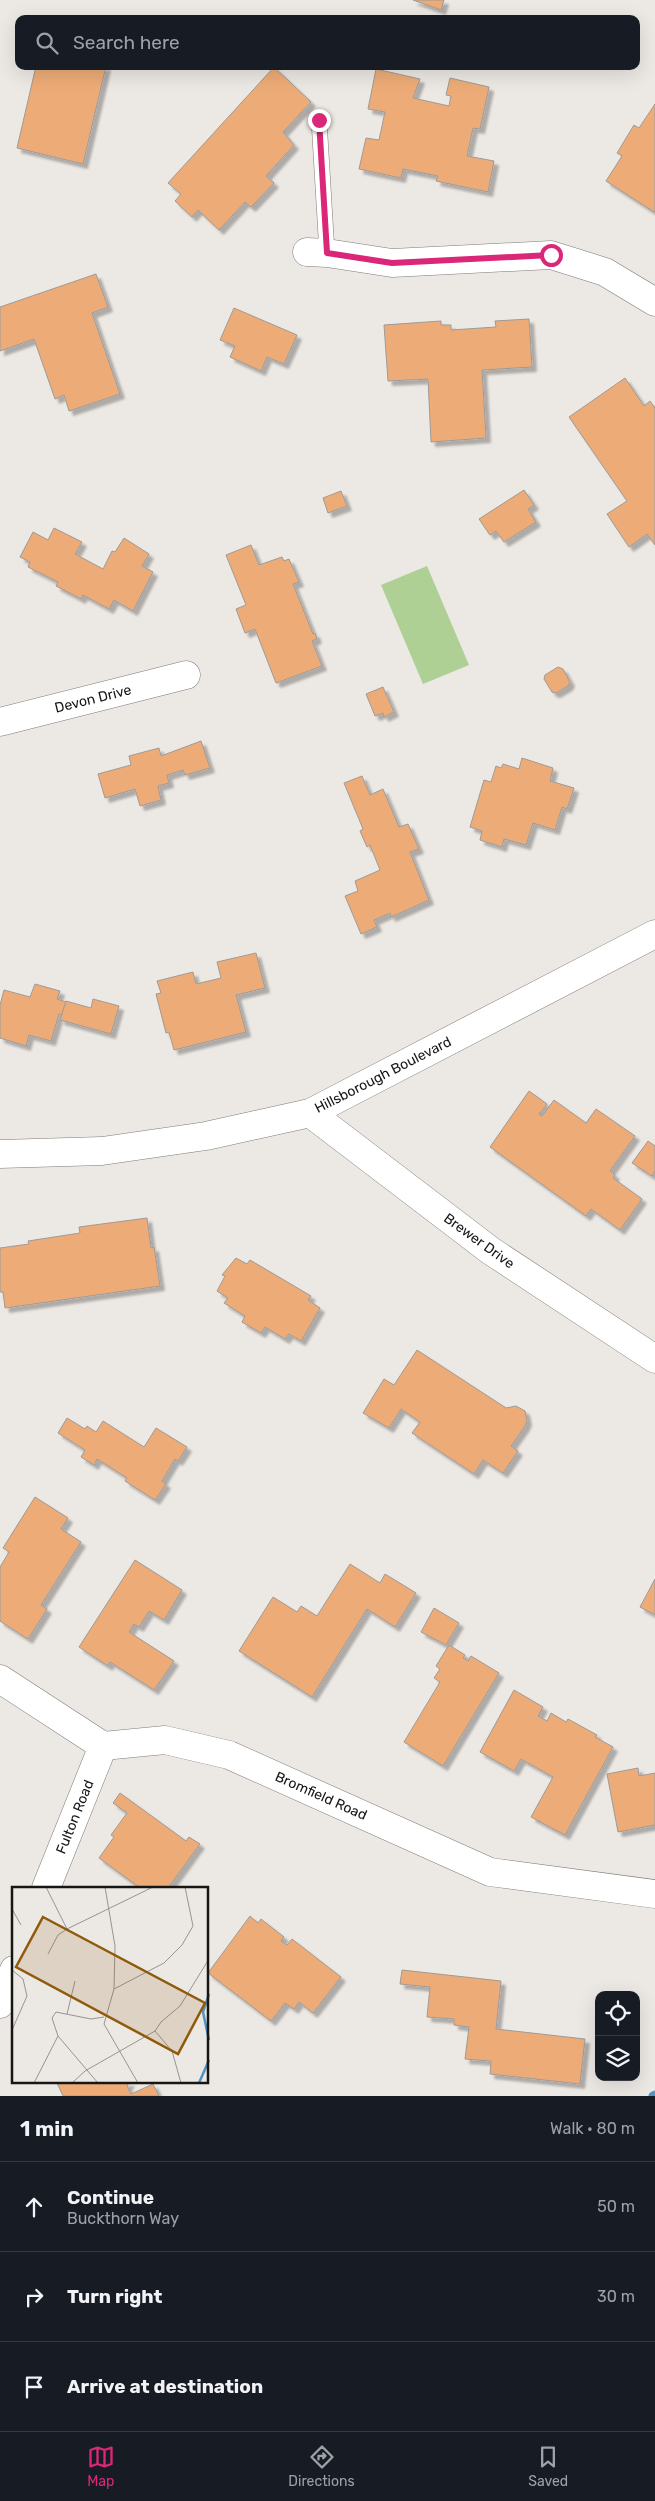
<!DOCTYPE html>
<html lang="en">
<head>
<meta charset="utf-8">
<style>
	body { margin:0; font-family:Rubik,sans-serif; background:#242831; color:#f1f3f6 }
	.controls { position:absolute; right:15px; bottom:15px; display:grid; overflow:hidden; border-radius:10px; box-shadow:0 5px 20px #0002 }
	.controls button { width:45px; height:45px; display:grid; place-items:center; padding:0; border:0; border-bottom:1px solid #363941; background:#171b24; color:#f1f3f6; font:25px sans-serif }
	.stop { position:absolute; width:15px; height:15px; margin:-11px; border:4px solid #db2777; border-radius:50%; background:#fff }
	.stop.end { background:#db2777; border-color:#fff; box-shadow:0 1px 5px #0008 }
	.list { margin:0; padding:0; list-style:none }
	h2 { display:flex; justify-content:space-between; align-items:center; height:65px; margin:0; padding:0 20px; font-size:21px }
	h2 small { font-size:16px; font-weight:400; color:#9ea1a6 }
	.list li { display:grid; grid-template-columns:32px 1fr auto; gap:15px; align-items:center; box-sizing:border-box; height:90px; padding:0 20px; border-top:1px solid #363941 }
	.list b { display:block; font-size:19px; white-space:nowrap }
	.list p { margin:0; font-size:16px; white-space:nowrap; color:#9ea1a6 }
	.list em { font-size:16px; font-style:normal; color:#9ea1a6 }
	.icon { flex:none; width:28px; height:28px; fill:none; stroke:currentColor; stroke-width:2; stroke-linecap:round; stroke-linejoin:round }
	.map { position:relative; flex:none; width:655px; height:2096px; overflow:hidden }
	.search { position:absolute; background:#171b24; box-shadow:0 5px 20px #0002; left:15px; right:15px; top:15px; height:55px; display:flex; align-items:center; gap:12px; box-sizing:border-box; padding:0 18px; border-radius:10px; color:#9ea1a6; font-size:19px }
	.sheet { height:335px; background:#171b24 }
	nav { display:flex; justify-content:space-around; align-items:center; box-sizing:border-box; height:70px; border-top:1px solid #363941; background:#171b24; font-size:14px; color:#9ea1a6 }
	nav a { display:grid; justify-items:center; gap:2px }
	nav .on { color:#db2777 }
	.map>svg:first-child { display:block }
	.green { fill:#afd094 }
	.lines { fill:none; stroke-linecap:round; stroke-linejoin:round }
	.stream { stroke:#5094c6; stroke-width:9 }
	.building { fill:#edac77; stroke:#9e9a97; filter:url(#shadow) }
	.service-casing { stroke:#7f7b78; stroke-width:16 }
	.minor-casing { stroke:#7f7b78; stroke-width:29 }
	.service { stroke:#fff; stroke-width:15 }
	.minor { stroke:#fff; stroke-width:28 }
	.route { stroke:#db2777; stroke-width:6 }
	.labels { text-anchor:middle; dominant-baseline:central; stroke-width:4.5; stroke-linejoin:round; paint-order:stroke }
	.street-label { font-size:14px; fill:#171615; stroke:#fff }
	.inset-river { fill:none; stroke:#5094c6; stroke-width:2.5 }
	.inset-road { fill:none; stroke:#979491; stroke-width:1 }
	.view { fill:#8f5a0b; fill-opacity:0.15; stroke:#8f5a0b; stroke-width:2.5 }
	.inset-edge { fill:none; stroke:#171615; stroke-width:2.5 }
</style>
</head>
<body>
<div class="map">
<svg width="655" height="2096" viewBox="0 0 655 2096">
	<defs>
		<filter id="shadow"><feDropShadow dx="4.5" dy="4.5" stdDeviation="1" flood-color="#0004"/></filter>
	</defs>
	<rect width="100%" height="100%" fill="#ece8e4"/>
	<path class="green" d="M427 566 469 665 423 684 381 585Z"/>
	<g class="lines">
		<path class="stream" d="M653 2096 655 2095"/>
	</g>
	<g class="building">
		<path d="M413 0H444L441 10Z"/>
		<path d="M36 66H106L83 164 17 148Z"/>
		<path d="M274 67 311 102 283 132 294 145 266 176 274 183 251 207 245 202 219 230 198 210 192 217 175 201 181 194 168 183Z"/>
		<path d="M376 69 420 79 413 98 449 106 451 96 446 95 450 78 489 87 480 129 473 128 467 156 494 161 488 192 436 181 438 176 403 169 401 178 359 169 366 138 379 140 385 112 368 109Z"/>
		<path d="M655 104V210L654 212 606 181 622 156 617 153 634 125 639 128Z"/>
		<path d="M96 274 108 307 92 313 120 394 69 411 64 395 55 399 34 339 0 351V307Z"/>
		<path d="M234 308 297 335 284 364 267 357 261 371 230 357 235 346 220 340Z"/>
		<path d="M529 319 532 367 482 370 486 438 431 442 428 379 388 381 384 325 441 321V325H451V330L496 327 495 321Z"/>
		<path d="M625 378 644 406 650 401 655 408V545L647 534 629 547 607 514 627 501 569 417Z"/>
		<path d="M524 490 534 505 528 509 536 522 504 542 496 531 490 535 479 519Z"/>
		<path d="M341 491 347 506 328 513 323 498Z"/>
		<path d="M54 528 82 542 75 554 103 569 112 551 115 552 124 538 149 554 142 566 153 572 133 611 114 600 109 609 83 595 81 599 56 586 58 582 28 567 30 562 20 557 33 532 48 540Z"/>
		<path d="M251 545 259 565 282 557 284 561 289 559 299 582 293 584 313 634 315 633 317 639 312 641 322 666 276 683 255 629 245 633 236 609 246 605 226 555Z"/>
		<path d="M558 667 563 669 570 682 568 686 556 693 552 692 544 679 545 675Z"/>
		<path d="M383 687 394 712 384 717 383 713 375 716 366 694Z"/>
		<path d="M201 741 210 768 185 775 183 770 167 775 169 783 158 786 161 800 140 806 135 789 105 798 98 774 131 765 129 756 159 748 161 756Z"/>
		<path d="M522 758 553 768 550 781 574 788 567 809 562 807 555 830 533 823 526 845 504 839 502 847 480 840 482 831 470 827 484 780 491 782 496 766 501 768 503 764 519 769Z"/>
		<path d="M362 776 370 795 383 789 399 827 408 824 419 849 410 852 429 900 391 917 390 913 374 920 377 927 361 934 345 896 358 891 355 881 380 870 370 845 367 847 360 831 363 829 344 783Z"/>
		<path d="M256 953 265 988 236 995 246 1032 174 1050 169 1032 166 1033 156 994 161 993 157 981 193 972 196 984 221 978 217 962Z"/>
		<path d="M35 984 60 991 57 999 66 1002 62 1015 59 1014 51 1041 29 1035 26 1046 0 1038V1005L4 990 30 997Z"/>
		<path d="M93 999 119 1006 111 1034 60 1020 66 1001 91 1008Z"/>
		<path d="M529 1091 547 1104 539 1114 542 1116 554 1100 586 1123 596 1109 635 1136 610 1171 615 1175 613 1178 642 1199 620 1230 591 1209 586 1216 490 1147Z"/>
		<path d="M648 1141 655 1146V1171L652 1176 632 1163Z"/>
		<path d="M147 1218 151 1248 154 1247 160 1286 5 1308 3 1292H0V1248L29 1244 28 1241 80 1233 79 1227Z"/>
		<path d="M236 1258 247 1264 250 1260 311 1296 308 1300 320 1308 301 1341 289 1334 285 1339 265 1327 261 1333 242 1322 245 1316 224 1303 228 1298 217 1291 225 1276 222 1275Z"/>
		<path d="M417 1350 506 1408 516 1406 525 1411 527 1421 525 1426 511 1446 518 1451 503 1473 483 1460 474 1474 412 1433 420 1422 401 1409 389 1428 363 1413 384 1379 394 1385Z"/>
		<path d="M67 1418 85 1429 87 1426 96 1432 103 1421 144 1447 156 1428 187 1447 178 1461 175 1459 162 1481 166 1484 155 1500 125 1481 127 1478 97 1459 94 1465 81 1457 85 1450 58 1433Z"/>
		<path d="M35 1497 68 1518 61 1529 81 1542 41 1605 47 1609 28 1639 0 1621V1567L9 1552 3 1548Z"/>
		<path d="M135 1560 182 1590 164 1620 149 1611 139 1627 134 1624 129 1632 174 1661 154 1690 110 1662 108 1666 79 1647Z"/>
		<path d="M350 1564 380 1583 385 1574 416 1593 395 1627 367 1609 312 1697 239 1651 273 1597 297 1612 301 1606 317 1616Z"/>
		<path d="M655 1579V1615L640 1607Z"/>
		<path d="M434 1608 459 1623 446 1645 421 1632Z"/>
		<path d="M449 1645 465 1655 463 1658 468 1661 471 1656 499 1673 443 1766 404 1742 440 1682 434 1678 440 1669 436 1666Z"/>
		<path d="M514 1690 543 1707 538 1716 547 1721 551 1713 566 1722 568 1719 597 1735 595 1737 613 1747 565 1835 531 1817 553 1777 521 1759 514 1771 480 1752Z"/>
		<path d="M638 1768 639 1776 655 1773V1825L618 1832 607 1774Z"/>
		<path d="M120 1793 186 1841 189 1837 200 1844 168 1888H140L99 1858 114 1837 111 1835 127 1813 113 1803Z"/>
		<path d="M250 1916 258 1923 261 1919 284 1937 281 1941 287 1945 292 1939 341 1977 313 2013 299 2002 294 2009 285 2003 271 2021 208 1973Z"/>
		<path d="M402 1970 501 1981 496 2029 585 2039 580 2084 490 2074 491 2061 465 2059 469 2027 454 2025V2019L427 2017 430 1987 400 1984Z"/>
		<path d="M130 2082 127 2086 131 2094 153 2084 159 2096H63L57 2083Z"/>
	</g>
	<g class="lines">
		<defs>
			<path id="service" d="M319 120 327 253"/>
			<g id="minor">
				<path d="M307 252 327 253 392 263 551 255 605 272 655 302"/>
				<path d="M0 722 186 675"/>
				<path d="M310 1113 491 1251 655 1359"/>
				<path d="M0 1154 102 1151 206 1136 310 1113 655 934"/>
				<path d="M0 1679 103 1746 165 1740 229 1755 490 1872 655 1894"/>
				<path d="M46 1888 103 1746"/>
				<path d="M0 2004 14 1970"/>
			</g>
		</defs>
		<use href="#service" class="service-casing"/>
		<use href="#minor" class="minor-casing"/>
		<use href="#service" class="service"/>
		<use href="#minor" class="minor"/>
	</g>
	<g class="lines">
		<path class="route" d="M319 120 327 253 392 263 551 255"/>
	</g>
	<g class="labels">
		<g class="street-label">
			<text transform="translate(93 699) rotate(-14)">Devon Drive</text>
			<text transform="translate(383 1075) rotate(-27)">Hillsborough Boulevard</text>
			<text transform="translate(479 1241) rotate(36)">Brewer Drive</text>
			<text transform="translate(321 1796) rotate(24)">Bromfield Road</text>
			<text transform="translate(75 1817) rotate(-68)">Fulton Road</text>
		</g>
	</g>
	<g transform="translate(12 1887)">
		<rect width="196" height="196" fill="#ece8e4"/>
		<path class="inset-river" d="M197 107 191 125 197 153M187 196 197 173"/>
		<path class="inset-road" d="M34 0 55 42 141 0M93 0 103 59 102 102 92 137 126 196M0 22 9 38M36 67 46 48 55 42M0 83 11 92 15 109 0 143M102 102 152 76 170 58 181 39 173 0M55 127 63 94M143 144 160 164 169 196M22 196 46 149M60 196 73 184 143 144 149 135 168 119 197 72M86 196 46 149 40 131 44 125 79 132 92 130"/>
		<path class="view" d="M31 30 193 116 166 167 4 80Z"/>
		<rect width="196" height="196" class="inset-edge"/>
	</g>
</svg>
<div class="controls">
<button><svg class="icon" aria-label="locate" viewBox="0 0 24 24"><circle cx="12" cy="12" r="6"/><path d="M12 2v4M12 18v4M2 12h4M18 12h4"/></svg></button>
<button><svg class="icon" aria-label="layers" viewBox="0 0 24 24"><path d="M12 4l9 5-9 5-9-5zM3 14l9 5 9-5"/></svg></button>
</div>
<div class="stop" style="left:551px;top:255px"></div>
<div class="stop end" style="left:319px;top:120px"></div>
<div class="search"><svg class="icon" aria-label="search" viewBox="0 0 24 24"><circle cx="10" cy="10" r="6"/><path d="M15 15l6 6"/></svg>Search here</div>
</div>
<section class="sheet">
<h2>1 min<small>Walk · 80 m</small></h2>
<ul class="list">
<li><svg class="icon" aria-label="ahead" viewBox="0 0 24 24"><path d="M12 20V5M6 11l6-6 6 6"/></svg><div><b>Continue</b><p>Buckthorn Way</p></div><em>50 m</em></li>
<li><svg class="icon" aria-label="right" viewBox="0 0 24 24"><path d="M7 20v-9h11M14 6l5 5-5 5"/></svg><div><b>Turn right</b></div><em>30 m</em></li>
<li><svg class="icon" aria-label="arrive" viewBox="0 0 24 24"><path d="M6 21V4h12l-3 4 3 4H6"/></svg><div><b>Arrive at destination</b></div></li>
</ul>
</section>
<nav>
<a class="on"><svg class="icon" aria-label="map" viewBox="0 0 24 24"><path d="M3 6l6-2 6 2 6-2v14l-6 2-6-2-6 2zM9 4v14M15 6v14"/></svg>Map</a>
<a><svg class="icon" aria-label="directions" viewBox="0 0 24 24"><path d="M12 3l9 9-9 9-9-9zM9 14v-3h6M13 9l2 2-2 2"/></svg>Directions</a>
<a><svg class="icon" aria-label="saved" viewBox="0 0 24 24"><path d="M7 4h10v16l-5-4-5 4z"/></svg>Saved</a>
</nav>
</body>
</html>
